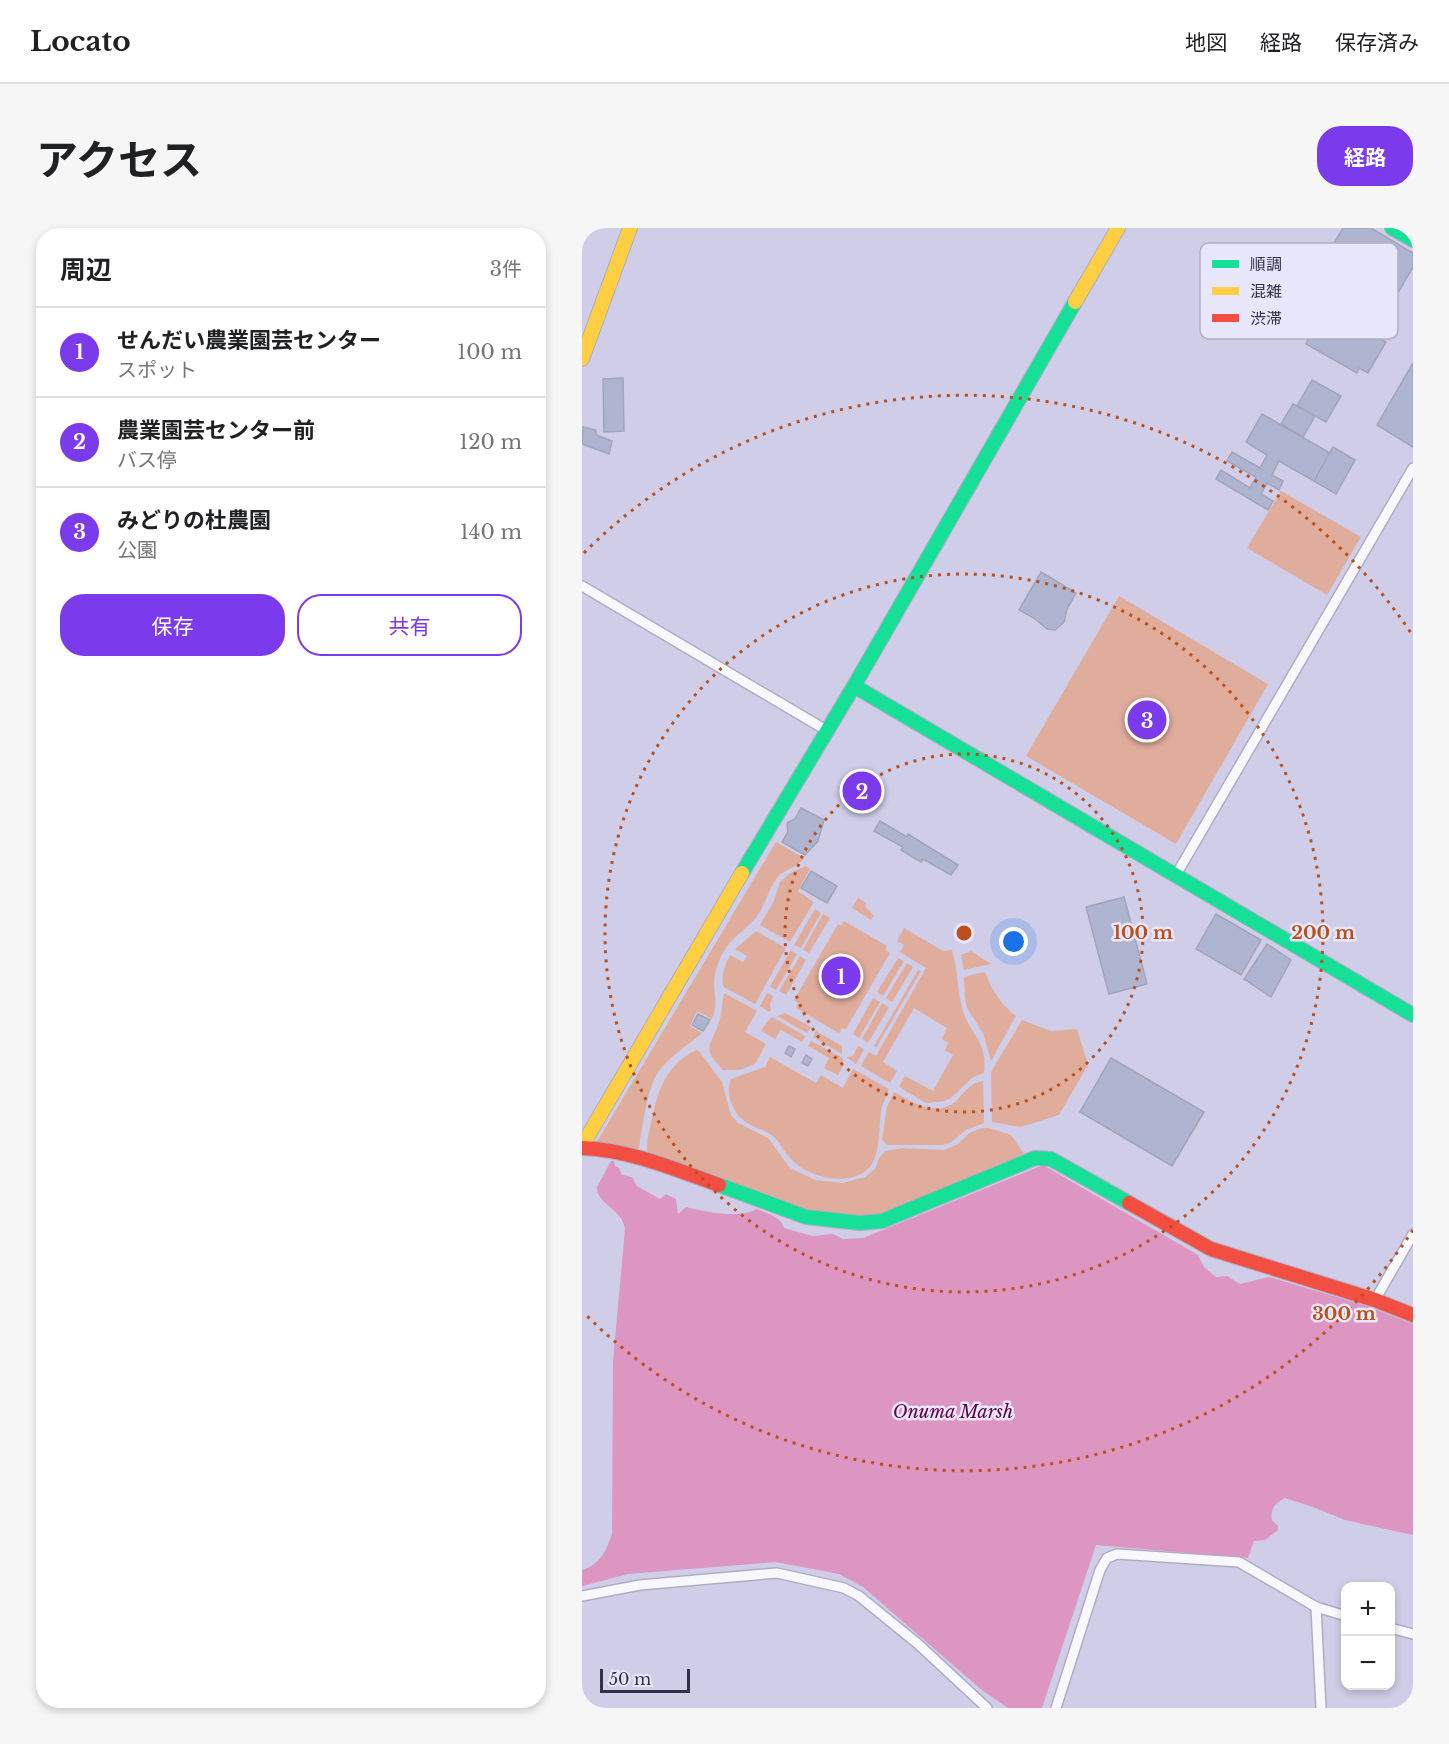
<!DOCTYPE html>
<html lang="ja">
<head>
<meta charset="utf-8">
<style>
	body { margin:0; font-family:"Libre Baskerville","Noto Sans JP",serif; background:#f6f6f6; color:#202124 }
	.controls { position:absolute; right:18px; bottom:18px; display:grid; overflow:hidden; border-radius:12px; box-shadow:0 3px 9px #0003 }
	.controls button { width:54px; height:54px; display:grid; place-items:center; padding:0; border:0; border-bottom:2px solid #e0e0e0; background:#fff; color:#202124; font:30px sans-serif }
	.scale { position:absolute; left:18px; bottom:15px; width:90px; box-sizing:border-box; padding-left:6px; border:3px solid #323044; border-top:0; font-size:16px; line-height:21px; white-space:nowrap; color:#323044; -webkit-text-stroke:4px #e7e6fb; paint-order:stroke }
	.you { position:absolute; left:432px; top:714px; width:21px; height:21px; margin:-15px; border:4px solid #fff; border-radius:50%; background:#1a73e8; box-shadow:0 0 0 9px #1a73e833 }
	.badge { display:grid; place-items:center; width:39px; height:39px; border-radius:50%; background:#7c3aed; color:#fff; font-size:20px; font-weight:700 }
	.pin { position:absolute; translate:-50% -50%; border:3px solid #fff; box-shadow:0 2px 6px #0006 }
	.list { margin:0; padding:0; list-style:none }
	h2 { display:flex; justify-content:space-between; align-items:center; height:78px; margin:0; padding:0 24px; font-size:26px }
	h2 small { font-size:20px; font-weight:400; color:#757577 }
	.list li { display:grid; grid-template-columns:39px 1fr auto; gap:18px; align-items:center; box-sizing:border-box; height:90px; padding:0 24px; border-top:2px solid #e0e0e0 }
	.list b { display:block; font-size:22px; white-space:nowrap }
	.list p { margin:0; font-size:20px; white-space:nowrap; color:#757577 }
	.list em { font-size:20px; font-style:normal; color:#757577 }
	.actions { display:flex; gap:12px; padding:18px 24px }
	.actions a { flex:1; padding:14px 0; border:2px solid #7c3aed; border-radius:24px; text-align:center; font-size:21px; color:#7c3aed }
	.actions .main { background:#7c3aed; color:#fff }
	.map { position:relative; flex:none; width:831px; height:1480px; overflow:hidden; border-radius:24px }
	header { display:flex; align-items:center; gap:36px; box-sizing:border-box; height:84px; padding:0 30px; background:#fff; border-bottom:2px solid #e0e0e0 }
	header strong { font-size:28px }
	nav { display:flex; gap:33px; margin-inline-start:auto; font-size:21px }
	.intro { display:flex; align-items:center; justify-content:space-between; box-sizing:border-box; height:144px; padding:0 36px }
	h1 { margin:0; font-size:42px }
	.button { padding:15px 27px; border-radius:24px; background:#7c3aed; color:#fff; font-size:21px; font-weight:700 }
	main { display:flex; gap:36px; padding:0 36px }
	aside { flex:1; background:#fff; border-radius:24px; box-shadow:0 3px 9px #0003 }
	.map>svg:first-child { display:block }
	.green { fill:#e0ad9d }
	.water { fill:#dd96c2 }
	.building { fill:#afb4d1; stroke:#a2a4b9; stroke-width:1.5 }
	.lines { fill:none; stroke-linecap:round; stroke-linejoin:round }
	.street-casing { stroke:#afadc2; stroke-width:12 }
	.fast-casing { stroke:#afadc2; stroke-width:16 }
	.slow-casing { stroke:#afadc2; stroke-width:16 }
	.jam-casing { stroke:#afadc2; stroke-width:16 }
	.street { stroke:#f8f8fc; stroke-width:9 }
	.fast { stroke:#16e098; stroke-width:14 }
	.slow { stroke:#ffcf43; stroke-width:14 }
	.jam { stroke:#f24e42; stroke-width:14 }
	.ring { fill:none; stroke:#ba4f1a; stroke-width:3; stroke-dasharray:3 6 }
	.labels { text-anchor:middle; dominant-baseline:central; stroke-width:5; stroke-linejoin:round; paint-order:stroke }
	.water-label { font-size:18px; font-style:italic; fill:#610340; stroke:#e7e6fb }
	.key { fill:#e7e6fb; stroke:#b1afc4; stroke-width:1.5 }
	.key-label { font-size:16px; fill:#323044 }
	.centre { fill:#ba4f1a; stroke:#e7e6fb; stroke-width:3 }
	.ring-label { font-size:18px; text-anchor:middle; font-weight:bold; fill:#ba4f1a; stroke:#e7e6fb; stroke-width:5; stroke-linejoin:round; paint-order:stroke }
</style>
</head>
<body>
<header>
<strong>Locato</strong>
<nav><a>地図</a><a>経路</a><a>保存済み</a></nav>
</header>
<div class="intro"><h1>アクセス</h1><a class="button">経路</a></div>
<main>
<aside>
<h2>周辺<small>3件</small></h2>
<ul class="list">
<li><span class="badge">1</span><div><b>せんだい農業園芸センター</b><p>スポット</p></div><em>100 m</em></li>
<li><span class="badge">2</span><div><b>農業園芸センター前</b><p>バス停</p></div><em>120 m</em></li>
<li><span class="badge">3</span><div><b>みどりの杜農園</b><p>公園</p></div><em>140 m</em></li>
</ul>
<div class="actions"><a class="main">保存</a><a>共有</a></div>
</aside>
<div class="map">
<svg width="831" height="1480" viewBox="0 0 831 1480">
	<rect width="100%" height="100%" fill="#cfcde8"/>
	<g class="green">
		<path d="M699 263 779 309 745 367 665 320Z"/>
		<path d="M537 368 686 456 594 616 444 528Z"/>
		<path d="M194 614 222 630C216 640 203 640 196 649 185 662 183 681 171 693 161 704 149 710 142 723 136 733 133 743 132 754 132 767 136 778 130 791L115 783 108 798 120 805C106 817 88 828 77 843 64 861 61 898 57 920L52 922 13 917Z"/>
		<path d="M224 638 228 641 216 663 232 674 208 714 178 697 191 675 198 654 208 645Z"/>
		<path d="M276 670 284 675 283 678 292 688 289 692 270 680Z"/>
		<path d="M233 681 239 685 219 720 212 717Z"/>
		<path d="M241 686 248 690 227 725 221 722Z"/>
		<path d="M262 693 305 718 303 722 308 725 264 801 260 800 257 805 214 780 216 775 212 772 256 696 259 698Z"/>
		<path d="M322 700 361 723 370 722C376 742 375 763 381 783 389 808 406 814 402 845L391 849 369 870 362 873 344 875 317 859 323 848 351 863 371 827 363 822 366 815 360 811 365 800 332 780 301 834 315 843 308 855 279 838 287 824 294 828 344 740 318 724 322 717 315 713Z"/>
		<path d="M174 703 204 720 173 776 142 759C138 750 143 736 148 727L161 734 165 728 153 721Z"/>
		<path d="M209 722 215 726 194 762 188 758Z"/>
		<path d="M389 723 409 736 382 742 379 727Z"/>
		<path d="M218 728 224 732 204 767 197 763Z"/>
		<path d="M316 730 322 733 301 768 295 764Z"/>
		<path d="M325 735 331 739 310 774 304 770Z"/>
		<path d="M336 742 339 743 294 820 292 818Z"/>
		<path d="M403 744C410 763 419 776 434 788L409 833 401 805 385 780 383 770 382 749Z"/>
		<path d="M142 765 175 783 163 804 184 816 173 836 157 842H141C118 818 129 820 137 794 140 785 140 774 142 765Z"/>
		<path d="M185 765 191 768 188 776 189 782 187 784 178 778Z"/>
		<path d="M291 770 298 774 277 810 271 806Z"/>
		<path d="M300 775 307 779 286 815 280 811Z"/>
		<path d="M203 785 229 799 225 805 195 788Z"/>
		<path d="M190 789 223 808 220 814 199 802 193 811 179 803 185 794Z"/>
		<path d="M440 792 469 803 495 801 506 837 477 887 439 899 410 894 409 844Z"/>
		<path d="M234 803 260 818V826L231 809Z"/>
		<path d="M229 813 261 830V838L256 847 242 840 247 830 226 818Z"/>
		<path d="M276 818 282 821 274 836 264 829 271 828Z"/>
		<path d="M114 822 117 823 140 854 149 887 156 895 186 910 208 940 233 952 261 955 283 949 293 941 297 930 303 923 320 920 362 922 376 916 387 905 400 900H407L429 907 443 927 440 932 376 954 296 989 225 985 67 927C63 919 66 908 68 900 75 866 81 839 114 822Z"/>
		<path d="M188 829 234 855 239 847 261 860 271 841 307 861C305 867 302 873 300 878 296 895 300 928 286 941 266 959 227 950 210 932 203 926 200 917 193 910 186 903 178 902 169 897 153 890 142 868 149 851L183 839Z"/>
		<path d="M401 853 402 895 384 902 368 915 360 917H305L300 911 305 879 312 864C331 875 357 891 376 871 384 862 388 855 401 853Z"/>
	</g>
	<path class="water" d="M29 933H32L33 938 37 940 40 947 50 949 55 958 78 971 84 966 94 971 96 986 104 979C123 984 157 991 175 981 185 986 199 988 202 1000L230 1008 251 1006 261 1011 281 1010 461 937 616 1027 622 1039 634 1049 645 1048 658 1056 687 1049 785 1078 831 1096V1307L763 1292 731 1279 703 1270C693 1275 688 1281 690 1292L696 1298V1302L683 1312 672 1313 666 1330 514 1317 460 1480H426L401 1463 281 1359 257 1346 194 1334 46 1346 0 1358V1342C19 1336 24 1323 30 1306L31 1133 43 1001C40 980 14 976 15 959Z"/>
	<g class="building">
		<path d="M761 0H789L831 25V39L811 73 742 32Z"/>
		<path d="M725 76 757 95 760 89 804 114 786 145 777 140 775 145 724 116 727 109 711 100Z"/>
		<path d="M831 135V219L795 197Z"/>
		<path d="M41 150 42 203 22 204 21 151Z"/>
		<path d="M730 152 759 168 744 194 715 178Z"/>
		<path d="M711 176 733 188 721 209 699 196Z"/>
		<path d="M680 186 748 225 732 253 697 233 690 247 701 253 697 262 685 255 679 266 691 273 686 282 634 251 639 242 668 260 674 249 645 233 650 224 678 240 685 227 664 214Z"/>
		<path d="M1 199 14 202V207L30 213 27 226 0 216Z"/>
		<path d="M751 219 773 232 754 266 732 253Z"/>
		<path d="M459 344 494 365 485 381 482 394 473 402 465 401 452 390 437 382Z"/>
		<path d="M219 580 242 592 236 613 223 627 200 614 206 604 205 595 213 591Z"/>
		<path d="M298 593 325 609 326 606 376 637 369 647 341 631 339 634 319 622 321 619 292 603Z"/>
		<path d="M229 643 255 658 245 675 219 660Z"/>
		<path d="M542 669 565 756 527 766 504 679Z"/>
		<path d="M634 686 679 712 659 747 614 721Z"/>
		<path d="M685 716 709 732 689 769 662 751Z"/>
		<path d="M116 786 128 792 121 803 110 797Z"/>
		<path d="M207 818 213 821 209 829 203 825Z"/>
		<path d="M224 827 230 831 226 838 220 835Z"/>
		<path d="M529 830 622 884 590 938 498 884Z"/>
	</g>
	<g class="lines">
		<defs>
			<g id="street">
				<path d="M0 358 244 502"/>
				<path d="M594 647 831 240"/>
				<path d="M793 1072 831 1006"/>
				<path d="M0 1368 58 1357 195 1345 262 1360 277 1368 336 1416 405 1480"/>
				<path d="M734 1379 739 1480"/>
				<path d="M808 1400 831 1406"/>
				<path d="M474 1480 518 1342 525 1330 535 1326 657 1334 734 1379 764 1388"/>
			</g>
			<g id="fast">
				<path d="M810 0 831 12"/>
				<path d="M272 458 831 787"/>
				<path d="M160 645 272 458 493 74"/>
				<path d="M137 957 224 989 278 995 300 993 453 930 469 931 547 975"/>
			</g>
			<g id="slow">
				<path d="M493 74 536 0"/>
				<path d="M0 131 48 0"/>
				<path d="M0 918 160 645"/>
			</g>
			<g id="jam">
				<path d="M0 920C49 922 92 941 137 957"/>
				<path d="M547 975 629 1021 793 1072 831 1087"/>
			</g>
		</defs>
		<use href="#street" class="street-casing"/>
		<use href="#fast" class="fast-casing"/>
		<use href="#slow" class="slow-casing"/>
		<use href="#jam" class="jam-casing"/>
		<use href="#street" class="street"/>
		<use href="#fast" class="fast"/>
		<use href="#slow" class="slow"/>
		<use href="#jam" class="jam"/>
	</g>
	<g class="ring">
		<circle cx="382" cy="705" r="179"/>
		<circle cx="382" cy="705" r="359"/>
		<path d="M831 1002A538 538 0 0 1 2 1085M2 325A538 538 0 0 1 831 408"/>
	</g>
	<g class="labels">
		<g class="water-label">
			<text x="371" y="1184">Onuma Marsh</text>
		</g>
	</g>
	<rect x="618" y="15" width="198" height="96" rx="9" class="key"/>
	<rect x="630" y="32" width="27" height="8" fill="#16e098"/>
	<rect x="630" y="59" width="27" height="8" fill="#ffcf43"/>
	<rect x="630" y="86" width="27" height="8" fill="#f24e42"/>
	<g class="key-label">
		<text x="668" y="42">順調</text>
		<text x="668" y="69">混雑</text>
		<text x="668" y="96">渋滞</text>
	</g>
	<circle cx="382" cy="705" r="9" class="centre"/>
	<g class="ring-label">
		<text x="561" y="711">100 m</text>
		<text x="741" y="711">200 m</text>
		<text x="762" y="1092">300 m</text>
	</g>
</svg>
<div class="controls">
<button>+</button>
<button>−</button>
</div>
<div class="scale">50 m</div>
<div class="you"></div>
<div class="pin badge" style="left:259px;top:748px">1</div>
<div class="pin badge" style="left:280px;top:563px">2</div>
<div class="pin badge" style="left:565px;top:492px">3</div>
</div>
</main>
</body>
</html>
